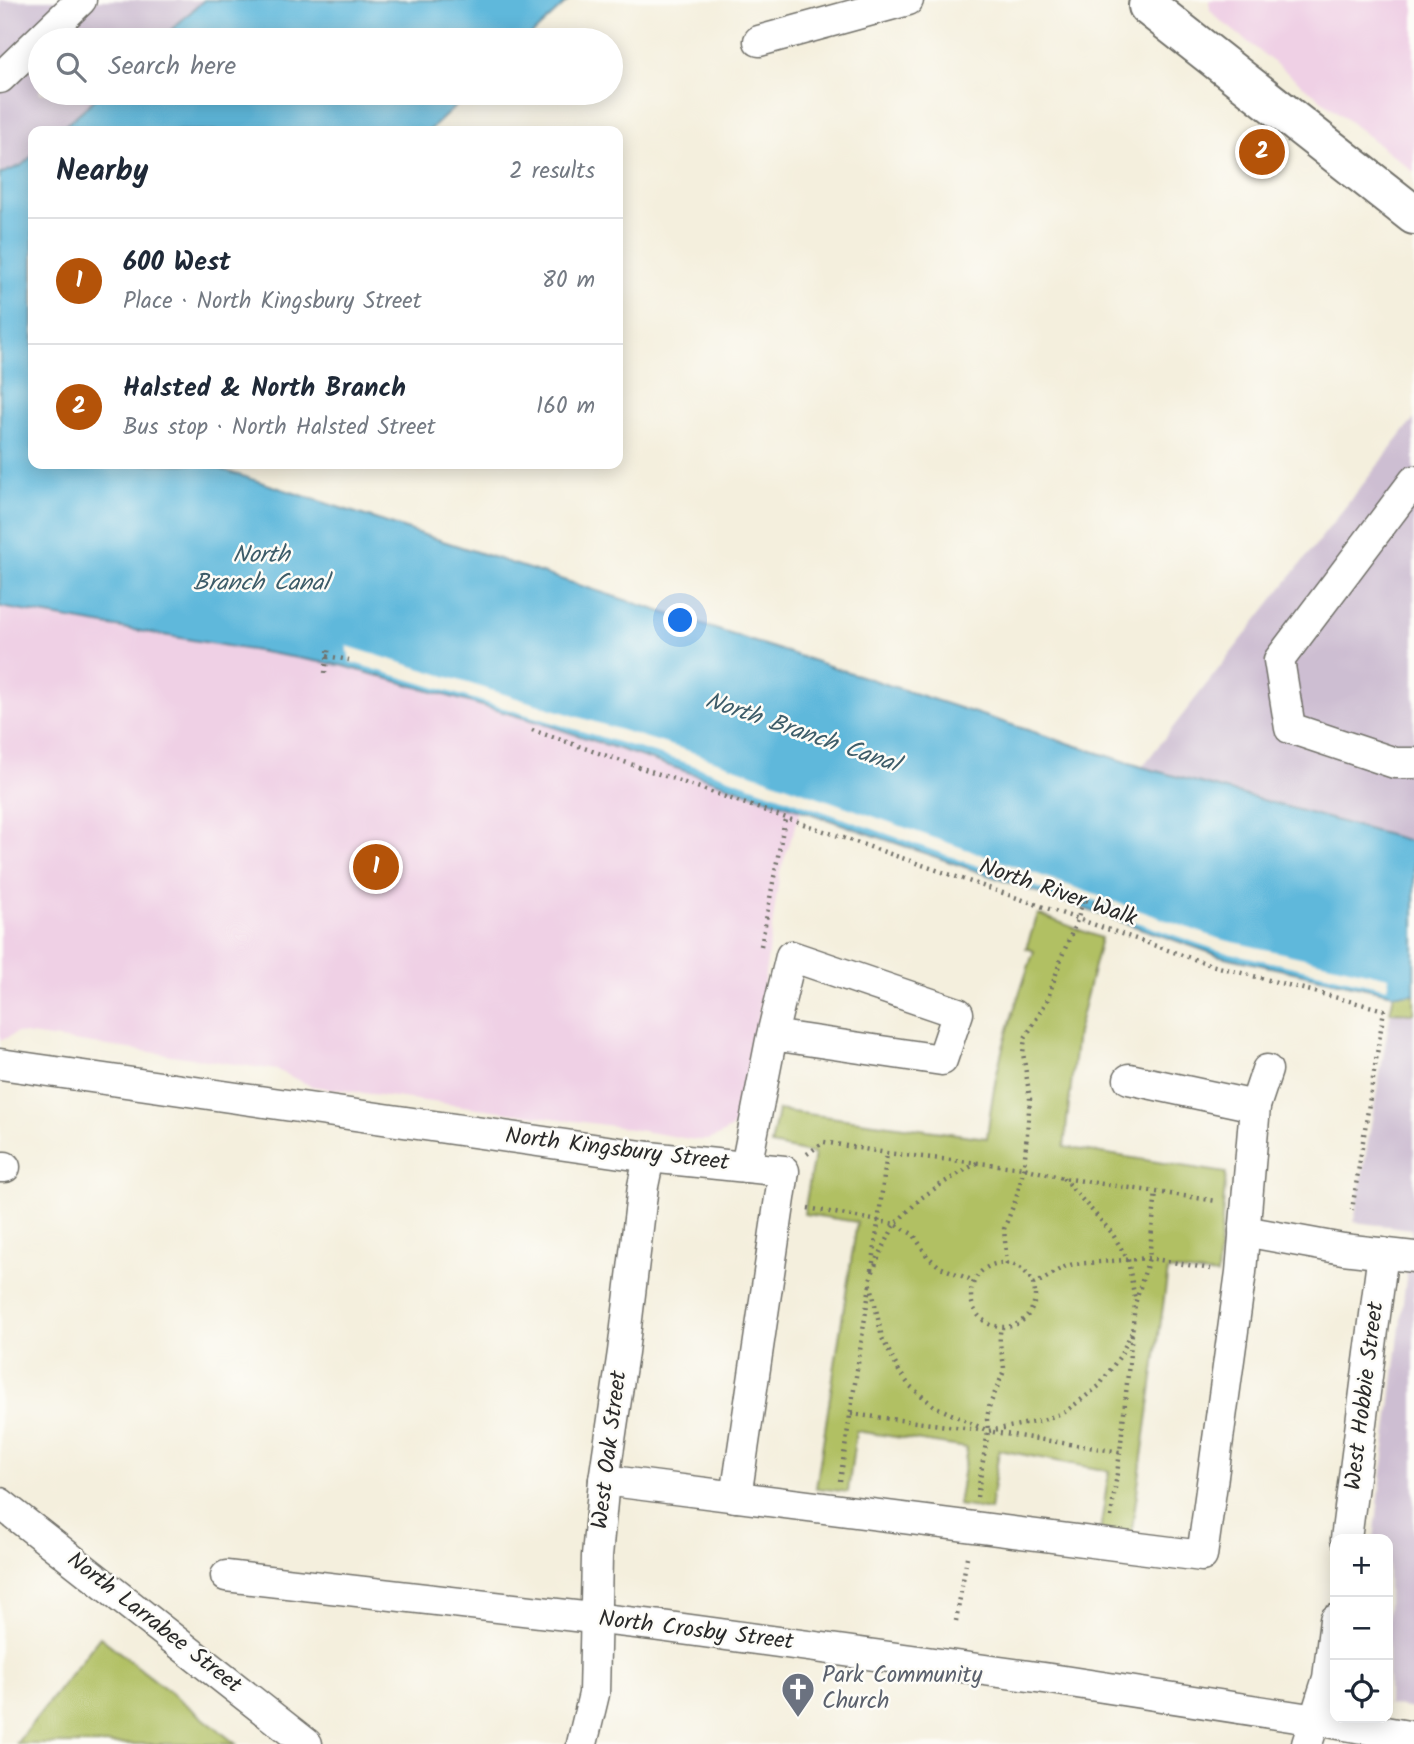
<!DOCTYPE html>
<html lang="en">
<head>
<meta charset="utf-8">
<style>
	body { margin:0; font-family:Kalam,sans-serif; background:#f6f6f7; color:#1f2937 }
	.controls { position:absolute; right:21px; bottom:21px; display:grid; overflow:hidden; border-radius:14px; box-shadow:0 4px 18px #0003 }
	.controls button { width:63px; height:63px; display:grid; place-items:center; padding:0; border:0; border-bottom:2px solid #e0e1e3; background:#fff; color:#1f2937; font:35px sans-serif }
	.you { position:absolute; left:681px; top:621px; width:24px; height:24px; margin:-18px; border:5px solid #fff; border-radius:50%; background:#1a73e8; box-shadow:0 0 0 10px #1a73e833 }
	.badge { display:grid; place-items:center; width:46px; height:46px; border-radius:50%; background:#b45309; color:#fff; font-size:23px; font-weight:700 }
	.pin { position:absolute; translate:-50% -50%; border:4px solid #fff; box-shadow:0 2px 7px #0006 }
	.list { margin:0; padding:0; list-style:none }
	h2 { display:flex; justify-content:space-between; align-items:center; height:91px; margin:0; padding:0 28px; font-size:30px }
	h2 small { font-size:23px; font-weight:400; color:#747a83 }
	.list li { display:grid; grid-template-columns:46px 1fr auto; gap:21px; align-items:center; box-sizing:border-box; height:126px; padding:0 28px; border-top:2px solid #e0e1e3 }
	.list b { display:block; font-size:26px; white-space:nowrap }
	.list p { margin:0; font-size:23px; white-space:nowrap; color:#747a83 }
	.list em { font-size:23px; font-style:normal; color:#747a83 }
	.icon { flex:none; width:38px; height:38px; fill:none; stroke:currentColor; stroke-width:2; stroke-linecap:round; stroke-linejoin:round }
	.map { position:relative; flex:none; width:1414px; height:1744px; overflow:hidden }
	.search { position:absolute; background:#fff; box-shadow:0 4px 18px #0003; left:28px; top:28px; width:595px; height:77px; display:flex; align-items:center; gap:18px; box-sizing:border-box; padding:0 24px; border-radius:38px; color:#747a83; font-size:26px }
	.panel { position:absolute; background:#fff; box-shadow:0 4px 18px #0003; left:28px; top:126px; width:595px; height:343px; border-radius:14px }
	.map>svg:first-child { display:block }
	.built { fill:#efd0e5 }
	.industrial { fill:#cdbed2 }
	.green { fill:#b1c063; stroke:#6e7647; stroke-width:2 }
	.water { fill:#5eb8db; stroke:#447283; stroke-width:2 }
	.pier { fill:#f4efdd }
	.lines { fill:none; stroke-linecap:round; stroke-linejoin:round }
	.minor-casing { stroke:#717069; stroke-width:33 }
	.major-casing { stroke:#717069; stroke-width:42 }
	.path { stroke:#717069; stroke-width:4.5; stroke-dasharray:2 5; stroke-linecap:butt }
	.minor { stroke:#fff; stroke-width:30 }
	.major { stroke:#fff; stroke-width:38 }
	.labels { text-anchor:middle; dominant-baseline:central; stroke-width:5; stroke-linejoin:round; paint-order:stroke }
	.street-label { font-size:23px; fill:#2b2b2b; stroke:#fdfcf7 }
	.worship-label { font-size:23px; fill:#5b616d; stroke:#fdfcf7; text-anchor:start }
	.water-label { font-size:24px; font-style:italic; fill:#3d5c69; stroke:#fdfcf7 }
</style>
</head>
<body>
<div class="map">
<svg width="1414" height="1744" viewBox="0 0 1414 1744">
	<rect width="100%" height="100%" fill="#fdfcf7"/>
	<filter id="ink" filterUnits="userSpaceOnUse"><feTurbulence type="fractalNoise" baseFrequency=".0143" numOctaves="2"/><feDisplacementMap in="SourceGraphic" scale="14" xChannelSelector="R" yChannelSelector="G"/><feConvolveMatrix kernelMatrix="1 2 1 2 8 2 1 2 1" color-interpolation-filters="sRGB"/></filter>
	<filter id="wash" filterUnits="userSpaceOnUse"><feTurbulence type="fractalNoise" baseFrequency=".00686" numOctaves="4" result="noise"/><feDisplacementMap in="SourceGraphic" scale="28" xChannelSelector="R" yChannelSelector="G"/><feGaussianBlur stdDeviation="1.57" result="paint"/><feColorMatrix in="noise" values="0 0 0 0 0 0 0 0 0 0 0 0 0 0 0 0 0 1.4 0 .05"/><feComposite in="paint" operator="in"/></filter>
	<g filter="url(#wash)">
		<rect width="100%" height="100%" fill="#f4efdd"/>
		<g class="built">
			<path d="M1209 0H1414V172L1216 17 1210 10Z"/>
			<path d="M0 607 344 666 541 723 801 810 780 871 746 1106 733 1127 720 1135 708 1140H696L613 1126 311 1086 277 1070 16 1033 0 1041Z"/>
		</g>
		<g class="industrial">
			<path d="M0 0H204L160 40H40V93H102L59 131H33V155L21 166 0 174Z"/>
			<path d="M1414 419V842L1142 767Z"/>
			<path d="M1394 994H1414V1709L1388 1705V1539H1374L1412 1229 1354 1222Z"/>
		</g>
		<g class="green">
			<path d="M1038 914 1101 938 1077 1033 1064 1147 1226 1173 1217 1275 1168 1270 1131 1536 1100 1532 1109 1471 999 1450 990 1510 958 1505 967 1448 856 1431 848 1492 816 1488 857 1222 804 1214 814 1154 771 1145 778 1110 987 1138C989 1122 991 1105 994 1089 1002 1042 1018 996 1034 951L1026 948Z"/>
			<path d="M1394 994H1414V1013L1390 1012Z"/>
			<path d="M100 1637 236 1744H16Z"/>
		</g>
		<g class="water">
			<path d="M204 0H569L526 40H160Z"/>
			<path d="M102 93H470L429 131H59Z"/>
			<path d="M33 155V464H213L214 467 288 491 1142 767 1414 842V994H1393L1220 956 801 810 541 723 344 666 0 607V174L21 166Z"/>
		</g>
		<path class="pier" d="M347 646 686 750 1220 939 1389 977 1387 988 1217 950 1122 917 1123 911 1077 894 1074 900 681 761 350 662Z"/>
	</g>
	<g filter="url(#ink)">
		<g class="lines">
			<defs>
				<g id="minor">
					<path d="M759 41 908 0"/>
					<path d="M0 78 81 0"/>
					<path d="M1414 481 1279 660 1290 728 1395 763H1414"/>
					<path d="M0 1064 649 1157 784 1171 736 1497"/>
					<path d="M1129 1079 1255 1106"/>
					<path d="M0 1167H5"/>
					<path d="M746 1167 772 1035 791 956 958 1013 942 1060 772 1035"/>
					<path d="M1244 1231 1343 1249 1414 1257"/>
					<path d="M604 1480 1202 1556 1241 1272 1255 1106 1267 1070"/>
					<path d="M0 1503 307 1744"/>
					<path d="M1346 1539 1383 1253"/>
					<path d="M226 1576 653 1625 1051 1679 1316 1720 1414 1737"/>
					<path d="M582 1744 594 1694 597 1556 604 1480 623 1352 643 1186 649 1157"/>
					<path d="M1307 1744 1328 1678 1335 1620"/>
				</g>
				<path id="major" d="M1148 6 1414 215"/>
			</defs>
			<use href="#minor" class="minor-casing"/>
			<use href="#major" class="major-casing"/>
			<g class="path">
				<path d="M327 656 349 660"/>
				<path d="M325 673 329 646"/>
				<path d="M532 730 1211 965 1384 1010 1352 1210"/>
				<path d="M761 946 785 819"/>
				<path d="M807 1154 824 1142 887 1153 1024 1168 1063 1178 1217 1201"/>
				<path d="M977 1163 943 1183 921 1198 895 1224 878 1258 870 1280 882 1338 900 1373 910 1386 934 1406 988 1431 1040 1421 1065 1412 1099 1386 1120 1356 1132 1332"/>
				<path d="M1063 1178 1112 1233 1128 1260 1135 1300"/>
				<path d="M808 1208 895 1224 914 1235 927 1256 940 1267 974 1281"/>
				<circle cx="1003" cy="1295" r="32"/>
				<path d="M1007 1264 1004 1229 1016 1199 1024 1168 1030 1099 1023 1053 1025 1038 1047 1001 1062 956 1078 918 1083 899 1122 914"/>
				<path d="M872 1270 887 1153"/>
				<path d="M1033 1284C1049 1279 1059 1266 1075 1264L1149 1258 1211 1269"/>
				<path d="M851 1414 980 1430"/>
				<path d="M993 1432 1120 1452"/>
				<path d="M840 1481 870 1285"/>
				<path d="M977 1497 988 1431 987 1419 989 1407 1004 1371C1004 1354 997 1346 1001 1327"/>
				<path d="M1111 1517 1120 1452 1135 1304 1149 1258 1156 1192"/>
				<path d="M956 1621 967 1557"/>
			</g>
			<use href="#minor" class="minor"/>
			<use href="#major" class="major"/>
		</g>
	</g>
	<defs>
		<symbol id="church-pin" viewBox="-11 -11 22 30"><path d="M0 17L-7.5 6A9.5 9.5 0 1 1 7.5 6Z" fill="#6b7280" stroke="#fdfcf7"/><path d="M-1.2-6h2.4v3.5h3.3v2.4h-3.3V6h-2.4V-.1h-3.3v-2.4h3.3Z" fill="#fff"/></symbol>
	</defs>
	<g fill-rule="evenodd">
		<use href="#church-pin" x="779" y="1670" width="38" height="52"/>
	</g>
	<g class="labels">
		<g class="street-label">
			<text transform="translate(1058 893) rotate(19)">North River Walk</text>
			<text transform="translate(617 1150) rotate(7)">North Kingsbury Street</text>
			<text transform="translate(1365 1396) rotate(-83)">West Hobbie Street</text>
			<text transform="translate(610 1450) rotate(-83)">West Oak Street</text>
			<text transform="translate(154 1623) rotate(38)">North Larrabee Street</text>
			<text transform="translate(696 1631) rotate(7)">North Crosby Street</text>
		</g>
		<g class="worship-label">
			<text x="822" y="1676">Park Community<tspan x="822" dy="26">Church</tspan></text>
		</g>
		<g class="water-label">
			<text x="261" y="555">North<tspan x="261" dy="28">Branch Canal</tspan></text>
			<text transform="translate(802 733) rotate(19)">North Branch Canal</text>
		</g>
	</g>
</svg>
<div class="controls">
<button>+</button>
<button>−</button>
<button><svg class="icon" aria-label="locate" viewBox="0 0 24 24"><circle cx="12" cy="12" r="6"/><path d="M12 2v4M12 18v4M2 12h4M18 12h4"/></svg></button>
</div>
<div class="you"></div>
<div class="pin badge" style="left:376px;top:867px">1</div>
<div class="pin badge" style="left:1262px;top:152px">2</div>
<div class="search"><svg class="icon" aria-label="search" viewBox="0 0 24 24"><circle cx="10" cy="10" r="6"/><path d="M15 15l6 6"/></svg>Search here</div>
<section class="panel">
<h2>Nearby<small>2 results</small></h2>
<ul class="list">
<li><span class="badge">1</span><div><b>600 West</b><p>Place · North Kingsbury Street</p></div><em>80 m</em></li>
<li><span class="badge">2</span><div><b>Halsted &amp; North Branch</b><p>Bus stop · North Halsted Street</p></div><em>160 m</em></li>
</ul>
</section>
</div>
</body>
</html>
